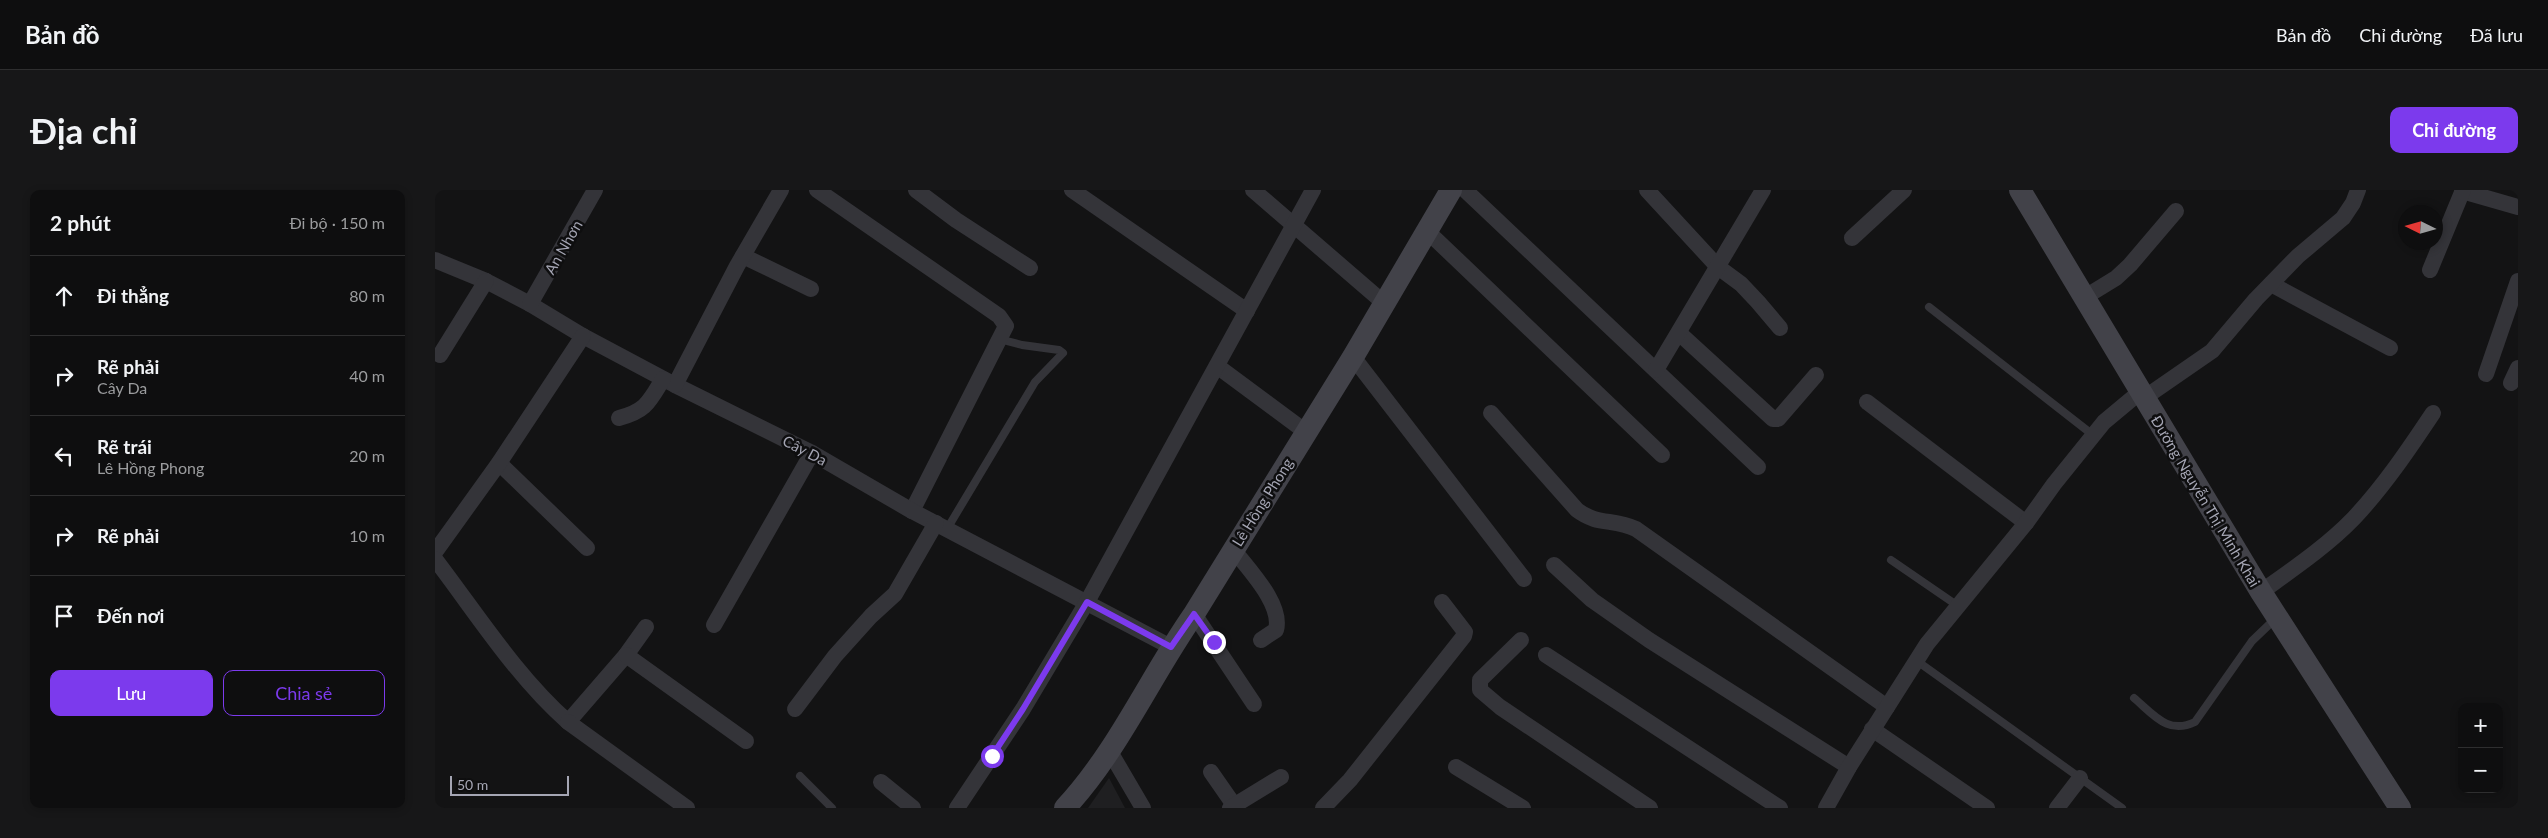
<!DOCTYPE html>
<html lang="vi">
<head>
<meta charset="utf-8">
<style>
	body { margin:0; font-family:Lato,sans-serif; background:#171718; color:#f1f3f6 }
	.controls { position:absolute; right:15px; bottom:15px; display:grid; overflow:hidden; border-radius:10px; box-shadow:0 2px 8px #0003 }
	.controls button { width:45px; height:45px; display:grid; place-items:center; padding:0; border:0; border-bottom:1px solid #2e2e2f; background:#0e0e0f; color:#f1f3f6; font:25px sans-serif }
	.compass { position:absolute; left:1963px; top:15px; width:45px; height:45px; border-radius:50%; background:#0e0e0f; box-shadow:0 2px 8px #0003; rotate:275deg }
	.scale { position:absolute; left:15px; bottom:12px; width:119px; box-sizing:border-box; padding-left:5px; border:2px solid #a5a6b4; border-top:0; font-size:14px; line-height:18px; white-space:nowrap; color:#a5a6b4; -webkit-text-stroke:4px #0e0e0f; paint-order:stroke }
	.stop { position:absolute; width:15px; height:15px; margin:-11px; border:4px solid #7c3aed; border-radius:50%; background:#fff }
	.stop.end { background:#7c3aed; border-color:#fff; box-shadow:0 1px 5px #0008 }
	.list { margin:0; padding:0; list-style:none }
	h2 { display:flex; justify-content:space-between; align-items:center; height:65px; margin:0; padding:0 20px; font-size:21px }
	h2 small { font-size:16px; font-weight:400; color:#9b9c9e }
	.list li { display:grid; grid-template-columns:32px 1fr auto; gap:15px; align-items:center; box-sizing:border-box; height:80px; padding:0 20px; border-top:1px solid #2e2e2f }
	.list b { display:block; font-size:19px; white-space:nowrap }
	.list p { margin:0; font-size:16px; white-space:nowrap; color:#9b9c9e }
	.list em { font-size:16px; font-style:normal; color:#9b9c9e }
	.actions { display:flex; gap:10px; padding:15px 20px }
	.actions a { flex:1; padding:11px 0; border:1px solid #7c3aed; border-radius:10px; text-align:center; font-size:18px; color:#7c3aed }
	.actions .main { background:#7c3aed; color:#fff }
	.icon { flex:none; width:28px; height:28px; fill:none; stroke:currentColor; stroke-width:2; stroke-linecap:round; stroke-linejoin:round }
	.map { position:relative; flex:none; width:2083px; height:618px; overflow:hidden; border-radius:10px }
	header { display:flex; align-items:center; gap:30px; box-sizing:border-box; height:70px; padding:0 25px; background:#0e0e0f; border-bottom:1px solid #2e2e2f }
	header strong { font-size:24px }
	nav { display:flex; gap:28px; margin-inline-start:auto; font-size:18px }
	.intro { display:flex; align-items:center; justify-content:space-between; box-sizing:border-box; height:120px; padding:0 30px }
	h1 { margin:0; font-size:35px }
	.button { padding:12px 22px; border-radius:10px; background:#7c3aed; color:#fff; font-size:18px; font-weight:700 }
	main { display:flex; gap:30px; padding:0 30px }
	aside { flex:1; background:#0e0e0f; border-radius:10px; box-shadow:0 2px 8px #0003 }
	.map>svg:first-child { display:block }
	.built { fill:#1f1f21 }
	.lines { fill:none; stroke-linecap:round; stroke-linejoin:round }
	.lane { stroke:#343439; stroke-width:8 }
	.street { stroke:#343439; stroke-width:16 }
	.secondary { stroke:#424249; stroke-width:22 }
	.route { stroke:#7c3aed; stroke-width:6 }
	.labels { text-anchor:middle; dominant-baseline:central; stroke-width:5; stroke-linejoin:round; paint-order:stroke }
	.street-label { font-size:15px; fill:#a5a6b4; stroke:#0e0e0f }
</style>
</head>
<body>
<header>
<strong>Bản đồ</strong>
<nav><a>Bản đồ</a><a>Chỉ đường</a><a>Đã lưu</a></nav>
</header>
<div class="intro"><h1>Địa chỉ</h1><a class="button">Chỉ đường</a></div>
<main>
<aside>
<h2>2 phút<small>Đi bộ · 150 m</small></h2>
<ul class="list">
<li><svg class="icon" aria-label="ahead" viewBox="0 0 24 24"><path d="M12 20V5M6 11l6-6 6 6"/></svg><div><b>Đi thẳng</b></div><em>80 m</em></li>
<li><svg class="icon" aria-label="right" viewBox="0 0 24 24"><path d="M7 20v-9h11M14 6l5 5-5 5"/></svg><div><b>Rẽ phải</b><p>Cây Da</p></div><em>40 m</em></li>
<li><svg class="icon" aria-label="left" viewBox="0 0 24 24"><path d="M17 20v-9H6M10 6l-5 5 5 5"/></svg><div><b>Rẽ trái</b><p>Lê Hồng Phong</p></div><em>20 m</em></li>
<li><svg class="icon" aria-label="right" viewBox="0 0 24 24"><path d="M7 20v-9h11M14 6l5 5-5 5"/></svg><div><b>Rẽ phải</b></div><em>10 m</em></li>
<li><svg class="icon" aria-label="arrive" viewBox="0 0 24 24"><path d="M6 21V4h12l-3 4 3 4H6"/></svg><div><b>Đến nơi</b></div></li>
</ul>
<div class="actions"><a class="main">Lưu</a><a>Chia sẻ</a></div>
</aside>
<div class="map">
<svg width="2083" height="618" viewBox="0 0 2083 618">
	<rect width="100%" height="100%" fill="#131314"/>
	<path class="built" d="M674 588 690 618H653Z"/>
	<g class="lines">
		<g class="lane">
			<path d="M1494 117 1658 245"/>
			<path d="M512 339 600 192 628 163 624 160 587 155 564 149"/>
			<path d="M1456 370 1523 416"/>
			<path d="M1482 471 1687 618"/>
			<path d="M1699 508C1719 525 1733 545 1760 532L1817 451 1841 428"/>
			<path d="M365 586 397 618"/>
		</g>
		<g class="street">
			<path d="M382 0 564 126 571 136 477 321"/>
			<path d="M481 0 521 30 595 78"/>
			<path d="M637 0 812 121"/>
			<path d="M818 0 949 113"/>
			<path d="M1030 0 1323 277"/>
			<path d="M1212 0 1283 77 1306 94 1323 112 1345 138"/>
			<path d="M2027 1 2083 17"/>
			<path d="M991 40 1227 265"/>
			<path d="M1417 48 1469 0"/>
			<path d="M308 66 376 99"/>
			<path d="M0 70 51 91 95 114 148 146 240 195 377 263 477 321 736 457"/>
			<path d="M1995 80 2028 0"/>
			<path d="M1836 94 1955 158"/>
			<path d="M1650 107 1681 88 1695 75 1741 21"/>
			<path d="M95 114 160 0"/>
			<path d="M1244 143 1338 229H1343L1381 185"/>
			<path d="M5 165 51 91"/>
			<path d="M918 167 1089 389"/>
			<path d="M782 176 871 242"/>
			<path d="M1221 180 1328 0"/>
			<path d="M2051 184 2083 91"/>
			<path d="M2076 193 2083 178"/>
			<path d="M240 195 302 76 346 0"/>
			<path d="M1709 208 1777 161 1821 109 1863 66 1908 28 1918 13 1923 0"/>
			<path d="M1432 212 1591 333"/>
			<path d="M1056 223 1142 320C1163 336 1178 328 1201 339L1452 517"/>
			<path d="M184 228C211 221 214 212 228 189"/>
			<path d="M64 273 152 358"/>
			<path d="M798 359C813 379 848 414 841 440L826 450"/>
			<path d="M0 362 64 273 148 146"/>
			<path d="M0 369C42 424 81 486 133 532L191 465 211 437"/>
			<path d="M1119 375 1157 410 1214 450 1414 577"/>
			<path d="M1826 402C1858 379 1892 356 1919 328 1949 296 1974 259 1998 223"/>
			<path d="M759 424 819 514"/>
			<path d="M279 435 377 263"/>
			<path d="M1086 450 1045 490V500L1065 517 1215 618"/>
			<path d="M191 465 311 551"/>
			<path d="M1111 465 1345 618"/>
			<path d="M360 519 400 466 436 426 460 404 501 333"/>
			<path d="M133 532 252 618"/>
			<path d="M1437 539 1552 618"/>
			<path d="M674 560 708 618"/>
			<path d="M1021 577 1088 618"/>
			<path d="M776 582 799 615"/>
			<path d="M446 592 478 618"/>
			<path d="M522 618 588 519 652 412 878 0"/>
			<path d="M795 618 846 587"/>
			<path d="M888 618 915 590 1029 446 1030 442 1007 412"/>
			<path d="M1391 618 1414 577 1492 454 1591 333 1619 294 1669 232 1705 202"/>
			<path d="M1622 618 1645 588"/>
		</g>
		<g class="secondary">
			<path d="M1585 0 1826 402 1965 618"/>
			<path d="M630 618C683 561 715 487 759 424L918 167 1016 0"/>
		</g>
	</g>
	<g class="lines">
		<path class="route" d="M557 566 588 519 652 412 736 457 759 424 779 452"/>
	</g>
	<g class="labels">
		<g class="street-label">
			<text transform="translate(128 57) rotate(-60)">An Nhơn</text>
			<text transform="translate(370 260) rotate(28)">Cây Da</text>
			<text transform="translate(1771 311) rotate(59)">Đường Nguyễn Thị Minh Khai</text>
			<text transform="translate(827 312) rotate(-58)">Lê Hồng Phong</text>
		</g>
	</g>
</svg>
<div class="controls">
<button>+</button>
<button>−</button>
</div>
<svg class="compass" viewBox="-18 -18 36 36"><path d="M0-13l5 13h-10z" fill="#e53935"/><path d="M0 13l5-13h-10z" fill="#9b9c9e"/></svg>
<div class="scale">50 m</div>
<div class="stop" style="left:557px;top:566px"></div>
<div class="stop end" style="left:779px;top:452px"></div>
</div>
</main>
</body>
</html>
